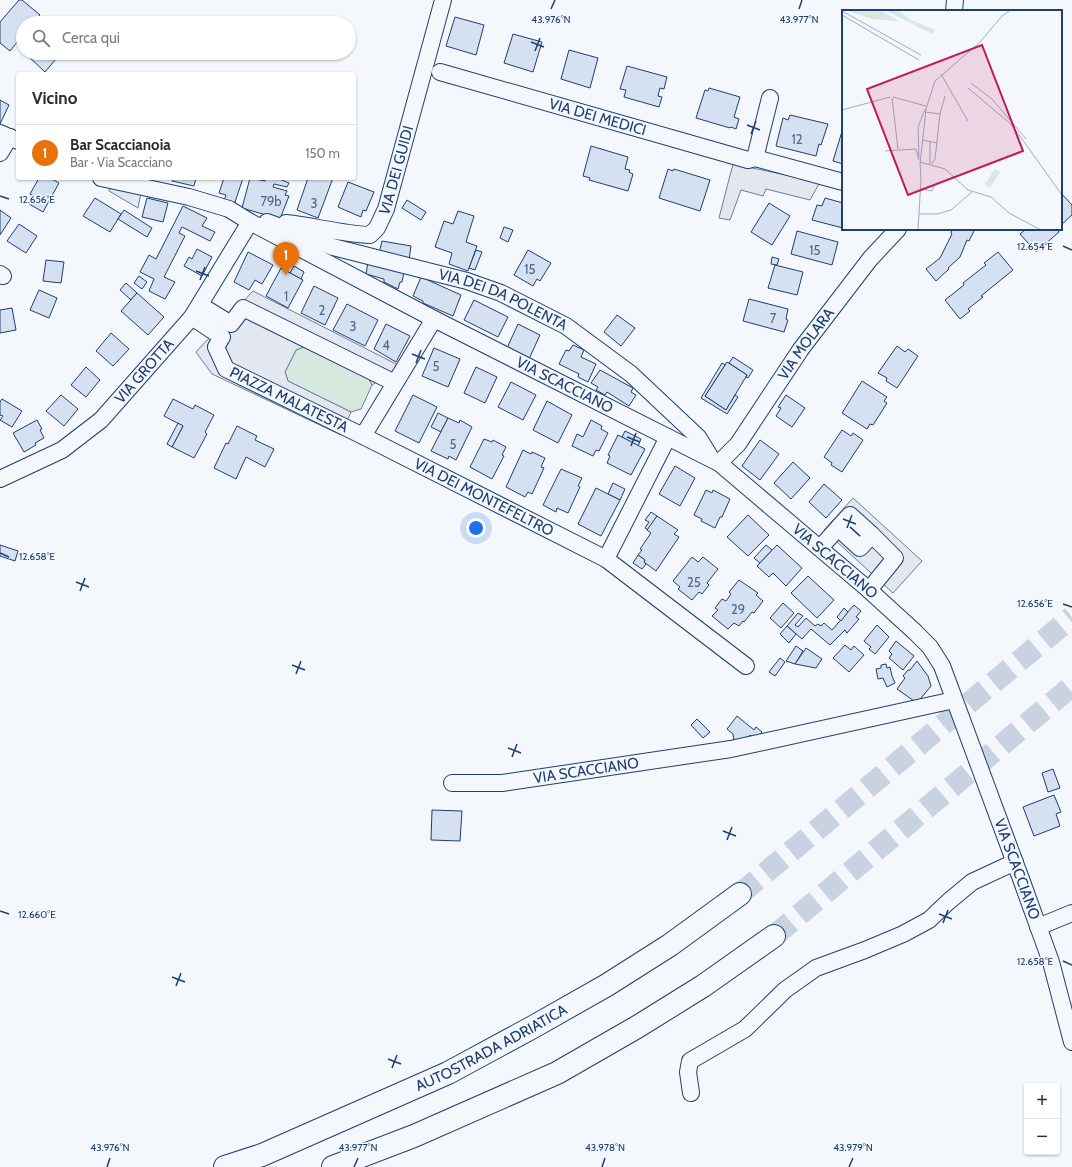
<!DOCTYPE html>
<html lang="it">
<head>
<meta charset="utf-8">
<style>
	body { margin:0; font-family:Cabin,sans-serif; background:#f7f7f7; color:#2b2b33 }
	.controls { position:absolute; right:12px; bottom:12px; display:grid; overflow:hidden; border-radius:4px; box-shadow:0 1px 3px #0004 }
	.controls button { width:36px; height:36px; display:grid; place-items:center; padding:0; border:0; border-bottom:1px solid #e1e1e2; background:#fff; color:#2b2b33; font:20px sans-serif }
	.you { position:absolute; left:476px; top:528px; width:14px; height:14px; margin:-10px; border:3px solid #fff; border-radius:50%; background:#1a73e8; box-shadow:0 0 0 6px #1a73e833 }
	.badge { display:grid; place-items:center; width:26px; height:26px; border-radius:50%; background:#c62828; color:#fff; font-size:13px; font-weight:700 }
	.pin { position:absolute; translate:-50% -33px; filter:drop-shadow(0 1px 2px #0008) }
	.pin::after { content:''; position:absolute; top:21px; width:14px; height:12px; background:inherit; clip-path:polygon(0 0,100% 0,50% 100%) }
	.list { margin:0; padding:0; list-style:none }
	h2 { display:flex; justify-content:space-between; align-items:center; height:52px; margin:0; padding:0 16px; font-size:17px }
	h2 small { font-size:13px; font-weight:400; color:#7c7c81 }
	.list li { display:grid; grid-template-columns:26px 1fr auto; gap:12px; align-items:center; box-sizing:border-box; height:56px; padding:0 16px; border-top:1px solid #e1e1e2 }
	.list b { display:block; font-size:15px; white-space:nowrap }
	.list p { margin:0; font-size:13px; white-space:nowrap; color:#7c7c81 }
	.list em { font-size:13px; font-style:normal; color:#7c7c81 }
	.icon { flex:none; width:22px; height:22px; fill:none; stroke:currentColor; stroke-width:2; stroke-linecap:round; stroke-linejoin:round }
	.map { position:relative; flex:none; width:1072px; height:1167px; overflow:hidden }
	.search { position:absolute; background:#fff; box-shadow:0 1px 3px #0004; left:16px; top:16px; width:340px; height:44px; display:flex; align-items:center; gap:10px; box-sizing:border-box; padding:0 14px; border-radius:22px; color:#7c7c81; font-size:15px }
	.panel { position:absolute; background:#fff; box-shadow:0 1px 3px #0004; left:16px; top:72px; width:340px; height:108px; border-radius:4px }
	.map>svg:first-child { display:block }
	.green { fill:#d7e8df; stroke:#687fa3 }
	.parking { fill:#e3e8f0; stroke:#687fa3 }
	.building { fill:#d5e0f0; stroke:#1d3f73 }
	.lines { fill:none; stroke-linecap:round; stroke-linejoin:round }
	.highway-tunnel { stroke:#c9d2e0; stroke-width:22; stroke-dasharray:22 11; stroke-linecap:butt }
	.minor-casing { stroke:#1d3f73; stroke-width:18 }
	.highway-casing { stroke:#1d3f73; stroke-width:24 }
	.minor { stroke:#f4f7fb; stroke-width:16 }
	.highway { stroke:#f4f7fb; stroke-width:22 }
	.ticks { fill:none; stroke:#1d3f73; stroke-width:1.5 }
	.labels { text-anchor:middle; dominant-baseline:central; stroke-width:3; stroke-linejoin:round; paint-order:stroke }
	.number-label { font-size:13px; fill:#4b6792 }
	.street-label { font-size:15px; fill:#1d3f73; stroke:#f4f7fb }
	.inset-road { fill:none; stroke:#9eadc5; stroke-width:1 }
	.view { fill:#c2185b; fill-opacity:0.15; stroke:#c2185b; stroke-width:2 }
	.inset-edge { fill:none; stroke:#1d3f73; stroke-width:2 }
	.ticks-label { font-size:10px; text-anchor:middle; fill:#1d3f73; stroke:#f4f7fb; stroke-width:3; stroke-linejoin:round; paint-order:stroke }
</style>
</head>
<body>
<div class="map">
<svg width="1072" height="1167" viewBox="0 0 1072 1167">
	<rect width="100%" height="100%" fill="#f4f7fb"/>
	<path class="green" d="M306 346 367 375 372 385 361 409 351 412 288 381 285 372 296 350Z"/>
	<g class="parking">
		<path d="M733 164 820 182 810 200 766 189 763 196 741 190 730 220 719 218Z"/>
		<path d="M111 180 142 187 138 208 109 191Z"/>
		<path d="M253 291 400 366 372 385 367 375 306 346 296 350 285 372 288 381 351 412 341 435 212 374 196 352Z"/>
		<path d="M853 498 922 561 893 593 824 530Z"/>
	</g>
	<g class="building">
		<path d="M19 0H22L40 15 34 23H23V35L10 51 0 43V22Z"/>
		<path d="M455 17 484 25 476 55 446 46Z"/>
		<path d="M513 34 542 42 533 72 504 63Z"/>
		<path d="M569 50 598 58 590 88 561 79Z"/>
		<path d="M33 53H61L45 72 29 57Z"/>
		<path d="M627 66 667 77 664 89 660 88 658 96 662 97 659 107 624 97 626 90 620 89Z"/>
		<path d="M709 88 740 97 734 117 739 119 736 129 731 127 730 128 696 118 705 90 708 91Z"/>
		<path d="M0 100 9 105 0 124Z"/>
		<path d="M790 115 828 124 821 145 819 144 816 156 776 146 783 118 788 120Z"/>
		<path d="M843 128V164L833 161Z"/>
		<path d="M591 146 628 157 625 169 630 170 629 172 633 174 628 191 589 180 590 178 583 176Z"/>
		<path d="M668 169 673 171 674 169 710 180 700 211 659 198Z"/>
		<path d="M39 178H50L59 183 43 212 29 204 34 196 30 194Z"/>
		<path d="M173 178H196L194 186 172 181Z"/>
		<path d="M224 178H243L234 205 224 201 226 195 219 193Z"/>
		<path d="M250 178 265 181 266 178H277L289 183 287 187 274 184 273 187 287 191 285 195 289 196 280 219 242 208Z"/>
		<path d="M308 178H333L318 218 297 210Z"/>
		<path d="M348 182 374 192 366 211 363 210 361 217 338 207Z"/>
		<path d="M1061 193 1072 205V215L1061 225Z"/>
		<path d="M95 198 121 214 110 232 83 216Z"/>
		<path d="M147 198 168 203 163 222 142 217Z"/>
		<path d="M825 198 843 203V228L812 220 817 205 822 206Z"/>
		<path d="M407 200 426 212 421 220 402 208Z"/>
		<path d="M769 203 790 216 772 245 751 232Z"/>
		<path d="M183 206 207 218 202 226 215 232 210 241 182 227 179 233 185 236 164 277 175 282 165 299 149 291 154 279 140 272 149 255 156 259Z"/>
		<path d="M0 210 11 218 0 235Z"/>
		<path d="M124 210 152 228 147 237 118 219Z"/>
		<path d="M458 211 474 216 466 242 477 246 468 271 449 264 452 253 435 247 444 221 453 224Z"/>
		<path d="M19 224 37 236 26 253 7 241Z"/>
		<path d="M504 227 513 230 508 242 500 238Z"/>
		<path d="M952 229H975L969 241 967 240 960 257 948 268 949 269 936 281 926 269 940 258 952 234 951 233Z"/>
		<path d="M1026 229H1057L1059 232 1036 252 1020 234Z"/>
		<path d="M797 231 838 242 832 265 791 254Z"/>
		<path d="M382 241 411 246 409 260 379 254Z"/>
		<path d="M197 249 212 257 202 276 184 266 189 257 192 259Z"/>
		<path d="M476 250 482 252 475 270 469 268Z"/>
		<path d="M528 250 551 263 540 281 537 279 533 286 514 275Z"/>
		<path d="M248 252 273 265 262 284 255 280 249 290 234 282Z"/>
		<path d="M998 252 1013 270 981 296 983 297 968 309 970 311 960 319 945 300 964 285 963 283 986 265 984 263Z"/>
		<path d="M772 257 779 259 777 265 771 264Z"/>
		<path d="M46 260 64 262 61 283 43 281Z"/>
		<path d="M368 262 404 272 402 282H400L398 289 384 282V279L366 274Z"/>
		<path d="M775 265 803 272 797 295 768 288Z"/>
		<path d="M294 266 304 272 301 279 290 273Z"/>
		<path d="M281 268 303 280 288 308 266 296Z"/>
		<path d="M139 276 147 282 142 289 134 283Z"/>
		<path d="M421 277 461 295 453 316 423 303V301L413 296Z"/>
		<path d="M126 283 137 293 131 300 120 290Z"/>
		<path d="M314 286 338 298 325 325 301 313Z"/>
		<path d="M39 290 57 298 49 318 30 310Z"/>
		<path d="M137 293 164 317 148 335 121 311Z"/>
		<path d="M749 299 788 309 786 319 788 320 784 332 743 321Z"/>
		<path d="M474 300 508 317 498 337 464 320Z"/>
		<path d="M347 304 378 320 365 346 333 330Z"/>
		<path d="M12 308 16 330 0 333V310Z"/>
		<path d="M617 315 635 328 621 346 604 332Z"/>
		<path d="M386 324 410 336 396 362 374 349Z"/>
		<path d="M518 324 540 335 529 359 507 348Z"/>
		<path d="M111 333 129 349 113 366 96 351Z"/>
		<path d="M573 345 584 350 581 357 596 364 588 382 578 377 579 374 559 364 566 350 569 351Z"/>
		<path d="M897 346 905 352 908 349 918 356 897 388 886 381 887 378 878 373Z"/>
		<path d="M434 348 460 359 448 387 422 376Z"/>
		<path d="M733 357 753 370 748 378 746 377 747 375 729 363Z"/>
		<path d="M727 362 747 375 726 410 705 396Z"/>
		<path d="M722 363 725 365 705 396 726 410 735 395 738 397 727 414 701 398Z"/>
		<path d="M86 367 100 380 86 397 71 385Z"/>
		<path d="M476 367 497 377 485 403 464 393Z"/>
		<path d="M600 370 633 388 631 392 636 395 629 406 607 392 605 395 596 390 598 387 591 383Z"/>
		<path d="M862 381 887 397 884 401 887 403 873 425 870 424 867 429 842 413Z"/>
		<path d="M511 382 536 395 523 420 498 407Z"/>
		<path d="M61 395 78 409 64 426 46 411Z"/>
		<path d="M413 395 437 407 419 443 395 431Z"/>
		<path d="M786 395 805 408 792 427 776 416 781 408 778 407Z"/>
		<path d="M2 399 22 411 12 427 0 420 3 416 0 415V402Z"/>
		<path d="M173 399 193 409 195 405 214 415 205 432 207 434 194 458 172 447 183 426 164 416Z"/>
		<path d="M547 401 572 415 558 443 533 430Z"/>
		<path d="M438 413 448 418 441 432 431 427Z"/>
		<path d="M448 418 459 423 460 420 472 427 456 460 449 456 448 459 431 451Z"/>
		<path d="M37 420 42 429 40 430 44 438 35 443 36 445 24 452 13 433Z"/>
		<path d="M591 420 602 426 601 429 608 433 599 451 596 450 593 456 572 446 577 434 583 437Z"/>
		<path d="M178 423 183 426 172 447 167 444Z"/>
		<path d="M237 426 257 436 255 440 274 449 265 467 246 457 236 479 214 468 226 443 228 444Z"/>
		<path d="M842 430 851 436 853 433 863 440 842 472 831 465 832 463 824 457Z"/>
		<path d="M625 431 641 439 638 446 622 437Z"/>
		<path d="M618 435 645 449 631 475 607 463 610 456 608 455Z"/>
		<path d="M484 439 492 442 493 440 506 447 502 455 504 456 492 479 470 467Z"/>
		<path d="M760 440 779 454 760 480 742 466Z"/>
		<path d="M523 450 531 454 532 452 545 458 541 467 544 468 532 494 528 492 525 497 506 487Z"/>
		<path d="M793 462 810 478 791 499 774 483Z"/>
		<path d="M675 466 695 478 680 506 659 494Z"/>
		<path d="M561 469 582 478 578 486 580 487 568 513 557 508 556 512 543 505Z"/>
		<path d="M613 483 625 489 620 500 608 494Z"/>
		<path d="M824 484 842 500 826 518 809 502Z"/>
		<path d="M596 488 620 500 601 536 578 524Z"/>
		<path d="M706 490 712 493 713 490 730 499 722 517H720L715 528 701 521 702 519 694 515Z"/>
		<path d="M651 512 657 516 648 530 645 528 649 522 645 520Z"/>
		<path d="M748 515 769 535 748 556 727 537Z"/>
		<path d="M657 516 678 530 674 534 679 537 656 571 644 562 645 560 638 555 642 550 640 549 651 533 647 530Z"/>
		<path d="M0 545 18 551 15 561 0 556Z"/>
		<path d="M766 545 772 550 760 563 754 558Z"/>
		<path d="M777 545 802 568 786 586 773 573 769 577 757 566Z"/>
		<path d="M638 555 645 560 644 562 646 564 642 569 633 563Z"/>
		<path d="M692 557 698 562 703 557 718 569 707 583 709 585 702 594 699 592 692 600 678 589 680 587 673 581Z"/>
		<path d="M808 576 834 600 817 618 791 593Z"/>
		<path d="M739 580 758 593 756 595 763 601 754 613 752 612 744 622 743 621 739 626 734 623 728 629 712 616 718 610 715 608 722 599 726 601 731 594 729 592Z"/>
		<path d="M783 603 794 613 781 628 770 618Z"/>
		<path d="M854 605 861 611 856 617 859 619 847 633 845 630 830 645 811 629 802 639 787 626 798 613 803 616 795 625 798 627 806 618 815 626 818 624 821 626 824 623 832 630Z"/>
		<path d="M844 608 848 612 841 621 837 617Z"/>
		<path d="M877 625 889 637 875 654 869 649 871 647 864 641Z"/>
		<path d="M787 626 796 634 789 643 780 634Z"/>
		<path d="M896 641 914 656 903 670 889 658 892 654 889 651Z"/>
		<path d="M845 645 851 650 854 646 864 655 849 672 833 658Z"/>
		<path d="M796 646 803 651 795 664 786 661Z"/>
		<path d="M806 648 822 659 816 668 795 664Z"/>
		<path d="M780 658 785 662 775 676 769 672Z"/>
		<path d="M917 661 928 676 931 686 917 703 897 689 905 678 903 676 908 670H910Z"/>
		<path d="M886 664 887 668 890 667 892 676 895 683 887 687 883 678 878 679 876 669 881 668V665Z"/>
		<path d="M737 716 754 730 756 727 762 732 755 740 750 735 744 742H734L733 734 727 729Z"/>
		<path d="M697 719 710 732 703 738 691 725Z"/>
		<path d="M1053 769 1060 788 1048 792 1042 773Z"/>
		<path d="M1054 795 1061 812 1056 814 1060 826 1034 836 1023 807Z"/>
		<path d="M432 810 462 811 460 841 431 840Z"/>
	</g>
	<g class="lines">
		<g class="highway-tunnel">
			<path d="M740 894 1072 617"/>
			<path d="M774 936 1072 686"/>
		</g>
		<defs>
			<g id="minor">
				<path d="M954 11 955 0"/>
				<path id="s1" d="M440 72 748 160 755 158 843 182"/>
				<path d="M0 133 18 141"/>
				<path d="M0 153 10 137"/>
				<path d="M755 158 770 98"/>
				<path id="s2" d="M101 178 189 197 229 209 250 222 434 319 711 459 719 463 869 590 915 632 930 647 942 666 1021 879 1051 962 1072 1042"/>
				<path id="s3" d="M267 222 333 247 467 281 501 293 566 326 631 374 698 437 711 458"/>
				<path id="s4" d="M286 223C314 226 342 234 370 235L377 228 386 209 443 0"/>
				<path d="M0 274 3 276"/>
				<path d="M200 305 231 324 243 308 395 383"/>
				<path id="s5" d="M192 317 222 337 216 347 226 369 363 436 606 559 746 666"/>
				<path d="M363 436 434 319"/>
				<path id="s6" d="M719 463 738 444 801 349 870 259 898 229"/>
				<path id="s7" d="M0 479 62 450 101 420 192 317 250 222"/>
				<path d="M820 548 838 528 860 548 872 535 850 515 838 528"/>
				<path d="M606 559 668 437"/>
				<path d="M869 590 895 558 872 535"/>
				<path id="s8" d="M452 783H502L731 749 954 700"/>
				<path d="M1038 927 1072 913"/>
				<path d="M691 1093 688 1072 690 1061 745 1029 785 990 816 968 865 950 903 934 929 920 948 902 972 882 1015 862"/>
			</g>
			<g id="highway">
				<path id="s9" d="M225 1167 262 1155 448 1073 533 1027 607 985 670 945 740 894"/>
				<path d="M333 1167 414 1136 557 1073 637 1027 703 986 774 936"/>
			</g>
		</defs>
		<use href="#minor" class="minor-casing"/>
		<use href="#highway" class="highway-casing"/>
		<use href="#minor" class="minor"/>
		<use href="#highway" class="highway"/>
	</g>
	<path class="ticks" d="M551 9 555 0M799 9 802 0M531 42 544 47M535 51 540 38M747 125 760 130M751 134 756 121M0 196 9 199M1063 246 1072 250M196 271 209 276M200 280 205 267M412 354 425 359M416 363 421 350M627 437 640 442M631 446 636 433M843 519 856 524M847 528 852 515M0 553 9 557M76 582 89 587M80 591 85 578M1063 604 1072 607M292 665 305 670M296 674 301 661M508 748 521 753M512 757 517 744M723 831 736 836M727 840 732 827M0 911 9 914M939 914 952 919M943 923 948 910M1063 961 1072 965M172 977 185 982M176 986 181 973M388 1059 401 1064M392 1068 397 1055M107 1167 110 1158M354 1167 358 1158M602 1167 605 1158M849 1167 853 1158"/>
	<g class="labels">
		<g class="number-label">
			<text x="797" y="139">12</text>
			<text x="271" y="201">79b</text>
			<text x="314" y="203">3</text>
			<text x="815" y="250">15</text>
			<text x="530" y="269">15</text>
			<text x="286" y="296">1</text>
			<text x="322" y="310">2</text>
			<text x="773" y="318">7</text>
			<text x="353" y="326">3</text>
			<text x="386" y="345">4</text>
			<text x="436" y="366">5</text>
			<text x="453" y="444">5</text>
			<text x="694" y="582">25</text>
			<text x="738" y="609">29</text>
		</g>
		<g class="street-label">
			<text stroke="none"><textPath href="#s1" startOffset="164">VIA DEI MEDICI</textPath></text>
			<text stroke="none"><textPath href="#s4" startOffset="156">VIA DEI GUIDI</textPath></text>
			<text stroke="none"><textPath href="#s3" startOffset="249">VIA DEI DA POLENTA</textPath></text>
			<text stroke="none"><textPath href="#s6" startOffset="148">VIA MOLARA</textPath></text>
			<text stroke="none"><textPath href="#s7" startOffset="183">VIA GROTTA</textPath></text>
			<text stroke="none"><textPath href="#s2" startOffset="511">VIA SCACCIANO</textPath></text>
			<text stroke="none"><textPath href="#s5" startOffset="142">PIAZZA MALATESTA</textPath></text>
			<text stroke="none"><textPath href="#s5" startOffset="360">VIA DEI MONTEFELTRO</textPath></text>
			<text stroke="none"><textPath href="#s2" startOffset="836">VIA SCACCIANO</textPath></text>
			<text stroke="none"><textPath href="#s8" startOffset="135">VIA SCACCIANO</textPath></text>
			<text stroke="none"><textPath href="#s2" startOffset="1203">VIA SCACCIANO</textPath></text>
			<text stroke="none"><textPath href="#s9" startOffset="292">AUTOSTRADA ADRIATICA</textPath></text>
		</g>
	</g>
	<g transform="translate(842 10)">
		<rect width="220" height="220" fill="#f4f7fb"/>
		<path d="M4 0H37L57 11 29 9ZM43 0H56L67 9 93 20 90 24ZM153 159 158 162 148 178 143 174Z" fill="#d7e8df"/>
		<path class="inset-road" d="M0 1 79 45M0 5 77 50M99 64 126 111M129 73 150 89 184 129M126 78 170 115 220 185M51 87 84 96M50 88 56 139M0 100 48 87M83 102 98 104M81 130 95 133M43 141 74 139 77 150M77 147 76 117 83 99M78 152 103 159 126 180 149 187 167 203 199 220M88 154V131M90 154 93 149 98 104 103 86M79 179 90 181 93 174M77 204H95L109 200 130 182M76 220 79 169 78 154 84 99 93 71 138 32 160 6 169 0"/>
		<path class="view" d="M140 35 181 141 66 185 25 79Z"/>
		<rect width="220" height="220" class="inset-edge"/>
	</g>
	<g class="ticks-label">
		<text x="551" y="23">43.976°N</text>
		<text x="799" y="23">43.977°N</text>
		<text x="37" y="203">12.656°E</text>
		<text x="1035" y="250">12.654°E</text>
		<text x="37" y="560">12.658°E</text>
		<text x="1035" y="607">12.656°E</text>
		<text x="37" y="918">12.660°E</text>
		<text x="1035" y="965">12.658°E</text>
		<text x="110" y="1151">43.976°N</text>
		<text x="358" y="1151">43.977°N</text>
		<text x="605" y="1151">43.978°N</text>
		<text x="853" y="1151">43.979°N</text>
	</g>
</svg>
<div class="controls">
<button>+</button>
<button>−</button>
</div>
<div class="you"></div>
<div class="pin badge" style="left:286px;top:275px;background:#e8710a">1</div>
<div class="search"><svg class="icon" aria-label="search" viewBox="0 0 24 24"><circle cx="10" cy="10" r="6"/><path d="M15 15l6 6"/></svg>Cerca qui</div>
<section class="panel">
<h2>Vicino<small></small></h2>
<ul class="list">
<li><span class="badge" style="background:#e8710a">1</span><div><b>Bar Scaccianoia</b><p>Bar · Via Scacciano</p></div><em>150 m</em></li>
</ul>
</section>
</div>
</body>
</html>
